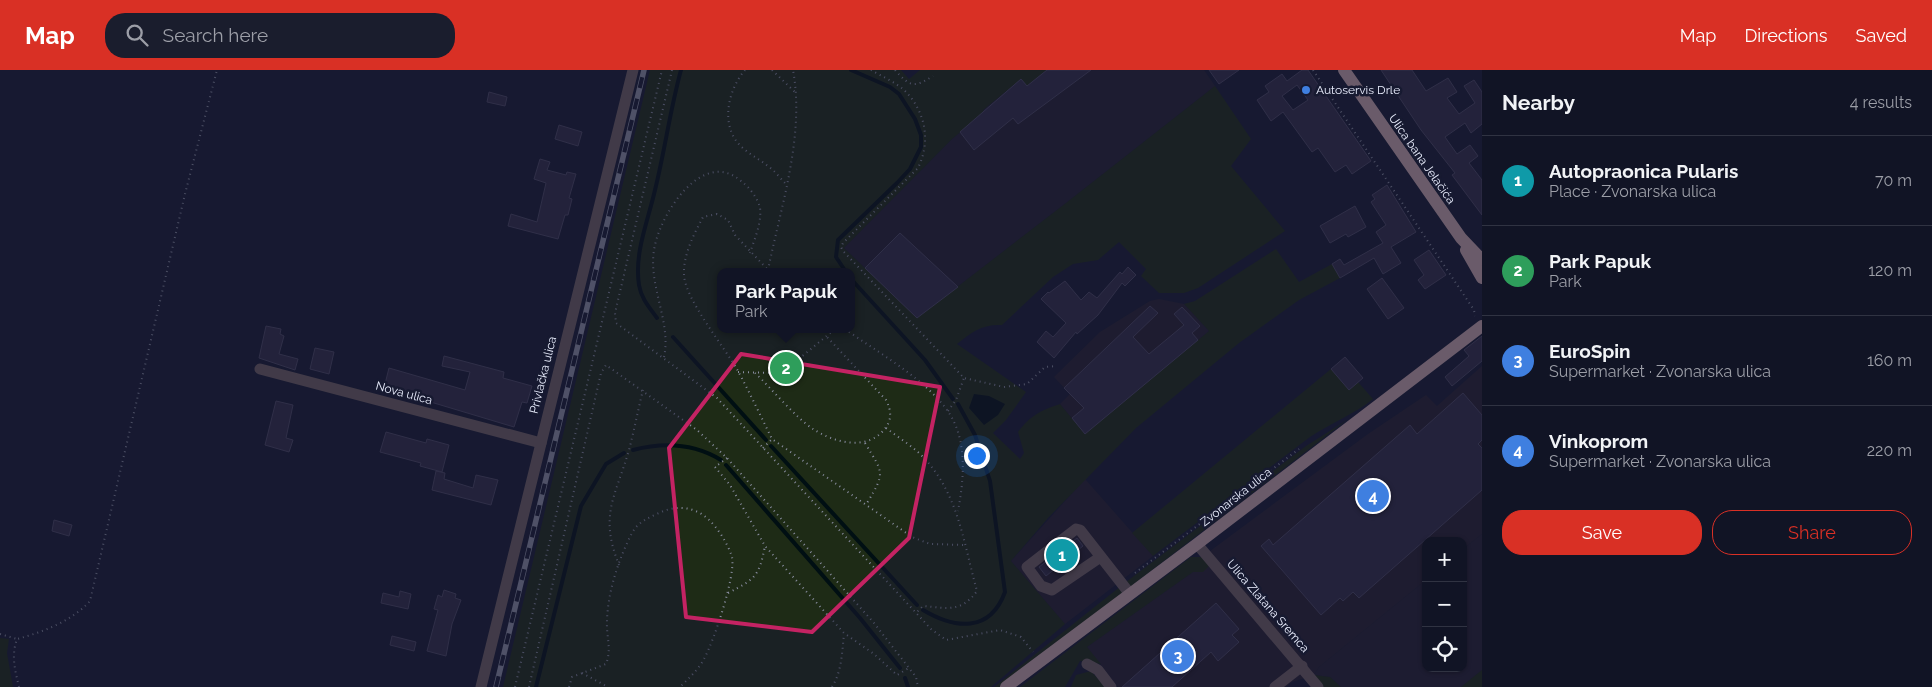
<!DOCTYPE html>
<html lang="en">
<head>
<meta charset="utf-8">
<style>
	body { margin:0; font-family:Raleway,sans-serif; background:#1a1d2d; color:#f1f3f6 }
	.controls { position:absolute; right:15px; bottom:15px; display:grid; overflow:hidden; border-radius:10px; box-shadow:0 1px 4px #0004 }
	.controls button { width:45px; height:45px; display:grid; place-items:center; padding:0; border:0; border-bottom:1px solid #303342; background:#111425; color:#f1f3f6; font:25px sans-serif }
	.you { position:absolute; left:976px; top:385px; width:18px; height:18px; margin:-12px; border:4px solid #fff; border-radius:50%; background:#1a73e8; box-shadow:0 0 0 8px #1a73e833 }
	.badge { display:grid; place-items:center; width:32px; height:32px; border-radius:50%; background:#d93025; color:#fff; font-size:16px; font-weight:700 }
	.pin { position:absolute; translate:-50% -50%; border:2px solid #fff; box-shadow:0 1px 5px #0006 }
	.popup { position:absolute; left:717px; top:198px; width:138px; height:65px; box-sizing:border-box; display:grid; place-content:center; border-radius:10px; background:#111425; filter:drop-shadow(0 1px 4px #0005); font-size:16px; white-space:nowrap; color:#9c9ea7 }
	.popup b { font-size:19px; color:#f1f3f6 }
	.popup::after { content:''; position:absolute; left:50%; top:100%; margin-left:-10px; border:10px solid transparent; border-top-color:#111425 }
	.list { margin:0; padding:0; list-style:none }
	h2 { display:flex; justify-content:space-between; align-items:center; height:65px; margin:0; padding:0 20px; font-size:21px }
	h2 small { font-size:16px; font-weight:400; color:#9c9ea7 }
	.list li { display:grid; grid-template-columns:32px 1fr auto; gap:15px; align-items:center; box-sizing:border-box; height:90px; padding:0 20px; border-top:1px solid #303342 }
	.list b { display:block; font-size:19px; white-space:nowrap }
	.list p { margin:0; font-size:16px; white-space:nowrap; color:#9c9ea7 }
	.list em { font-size:16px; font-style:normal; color:#9c9ea7 }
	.actions { display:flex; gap:10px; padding:15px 20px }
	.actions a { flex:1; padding:11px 0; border:1px solid #d93025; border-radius:20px; text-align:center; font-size:18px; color:#d93025 }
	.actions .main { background:#d93025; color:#fff }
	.icon { flex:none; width:28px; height:28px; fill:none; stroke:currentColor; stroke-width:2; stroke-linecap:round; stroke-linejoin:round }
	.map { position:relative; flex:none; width:1482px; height:617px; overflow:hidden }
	header { display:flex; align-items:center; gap:30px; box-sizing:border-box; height:70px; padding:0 25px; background:#d93025; color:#fff }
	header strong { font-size:24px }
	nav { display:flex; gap:28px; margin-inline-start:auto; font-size:18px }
	.search { width:350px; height:45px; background:#1a1d2d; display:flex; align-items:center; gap:12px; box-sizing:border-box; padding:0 18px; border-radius:20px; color:#9c9ea7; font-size:19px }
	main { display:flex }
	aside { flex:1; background:#111425 }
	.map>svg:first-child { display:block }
	.commercial { fill:#272030 }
	.industrial { fill:#242131 }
	.green { fill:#1e2b16; fill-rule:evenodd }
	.water { fill:#000f13 }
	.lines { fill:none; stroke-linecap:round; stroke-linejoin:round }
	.stream { stroke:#000f13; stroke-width:4 }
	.building { fill:#312d48; stroke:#4d4964; fill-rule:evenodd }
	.path { stroke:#8a8ea1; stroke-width:2; stroke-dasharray:1 4; stroke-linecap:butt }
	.minor { stroke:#746365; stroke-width:11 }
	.major { stroke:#cfacb0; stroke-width:12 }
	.rail-casing { stroke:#9296a9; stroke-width:5.5 }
	.rail { stroke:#171a31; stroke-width:4; stroke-dasharray:11; stroke-linecap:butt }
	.marked { fill:none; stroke:#c42363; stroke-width:4; stroke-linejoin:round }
	.shop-dot { fill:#3f7fe0; stroke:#171a31; stroke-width:2 }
	.labels { text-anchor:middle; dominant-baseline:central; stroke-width:5; stroke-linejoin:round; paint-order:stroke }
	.poi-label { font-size:12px; fill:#eaeefe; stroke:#171a31; text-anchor:start }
	.street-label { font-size:12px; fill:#eaeefe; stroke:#171a31 }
</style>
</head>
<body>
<header>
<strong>Map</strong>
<div class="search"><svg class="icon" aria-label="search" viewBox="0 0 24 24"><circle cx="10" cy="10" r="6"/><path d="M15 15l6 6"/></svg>Search here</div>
<nav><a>Map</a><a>Directions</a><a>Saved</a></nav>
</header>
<main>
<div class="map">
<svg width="1482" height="617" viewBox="0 0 1482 617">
	<rect width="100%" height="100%" fill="#171a31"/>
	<g class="commercial">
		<path d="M1159 229 1184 234 1209 261 1085 364 1060 334 1070 324 1054 307 1100 262 1150 231Z"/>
		<path d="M1482 296V464L1463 479V471H1426V510L1319 597 1314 605 1292 612 1286 617H1118L1087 577 1193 502H1203L1202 487 1368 364 1426 325 1437 336Z"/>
		<path d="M1085 409 1153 486 1065 554 1011 491Z"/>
	</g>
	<g class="industrial">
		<path d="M1047 0H1204L1215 16 1066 133 917 248 844 178 952 69 984 42 983 40 1021 9 1027 16Z"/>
		<path d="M1482 464V600L1461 617H1341L1330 607 1314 605 1319 597 1426 510V598H1463V479Z"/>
	</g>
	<g class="green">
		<path d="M650 0H901L909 9 920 0H1047L1027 16 1021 9 983 40 985 42 952 69 844 178 917 248 1066 133 1215 16 1251 69 1231 96 1285 161 1198 218 1184 223H1159L1141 206 1146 199 1119 172 1098 190 1073 194 1053 207 1002 255C982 254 972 262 957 274L1026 322 1006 350 993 363 1020 389 1024 383 1018 362C1030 346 1041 340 1060 334L1085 364 1209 261 1184 234 1195 231 1276 179 1299 212 1332 194 1340 208 1299 230 1239 273 1136 358 1048 448 1011 491 1065 554 991 617H503ZM721 202H851V259H721Z"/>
		<path d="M1331 299 1349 320 1358 312 1373 329C1353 345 1331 353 1310 367L1153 486 1132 463Z"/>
		<path d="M1347 350 1000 617H994L1126 512 1306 376Z"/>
		<path d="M1191 487H1202L1210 495 1203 502H1193L1087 577 1101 594 1080 591 1065 617H1020Z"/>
		<path d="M0 568 9 569 7 583 13 617H0Z"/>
		<path d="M1482 600V617H1461Z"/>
		<path d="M1091 601 1105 617H1071L1076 605Z"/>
		<path d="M1314 605 1330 607 1341 617H1323Z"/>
	</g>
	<path class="water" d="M974 324 989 326 1005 334 998 345 984 355 969 338Z"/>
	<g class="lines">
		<g class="stream">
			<path d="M846 202 836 187 838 170 897 113 910 99 921 77V65L915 49 899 24 890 17 851 0"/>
			<path d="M851 209 925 290 953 329"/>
			<path d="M657 248C649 237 641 228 639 215 634 183 648 151 655 120 665 80 670 40 681 0"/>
			<path d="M673 267 766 370"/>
			<path d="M771 376 917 535"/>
			<path d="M633 380C664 372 693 373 721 390"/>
			<path d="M726 395 860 548 900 598"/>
			<path d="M923 540C955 559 990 563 1005 522L990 411 975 365 958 334"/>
			<path d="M905 608 908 617"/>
			<path d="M536 617 581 436 606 394 624 383"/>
		</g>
	</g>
	<g class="building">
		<path d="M1047 0H1091L1018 54 1013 48 974 80 960 62 1021 9 1027 16Z"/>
		<path d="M1209 0H1239L1219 14Z"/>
		<path d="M1302 0H1308L1371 91 1352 104 1346 95 1335 102 1318 78 1312 82 1283 42 1271 51 1257 30 1269 22 1265 16 1282 4 1287 11ZM1297 15 1308 30 1293 40 1282 26Z"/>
		<path d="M1381 0H1412L1426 21 1448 8 1457 22 1447 28 1459 44 1475 33 1464 16 1474 10 1482 22V54L1471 63 1465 53 1445 67 1457 84 1470 75 1478 86 1469 93 1482 110V145L1452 105 1455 103 1421 60Z"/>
		<path d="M489 22 507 27 505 36 487 32Z"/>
		<path d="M559 55 582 62 578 76 555 69Z"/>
		<path d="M540 89 550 92 547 100 566 105 567 102 576 104 569 128 572 129 568 145H565L558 169 508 156 511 144 537 152 546 113 534 109Z"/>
		<path d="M1387 115 1416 162 1391 177 1401 193 1383 204 1374 188 1340 208 1332 194 1340 189 1344 195 1383 173 1376 162 1386 155 1371 132 1375 129 1372 125Z"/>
		<path d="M1355 136 1366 157 1348 167 1346 164 1330 173 1320 156Z"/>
		<path d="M900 163 958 217 917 248 865 198Z"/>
		<path d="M1429 180 1446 205 1425 219 1418 210 1424 205 1414 190Z"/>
		<path d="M1128 197 1136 205 1125 216 1122 213 1098 245 1077 264 1076 262 1054 288 1037 272 1046 261 1053 267 1066 253 1041 229 1048 222 1049 223 1065 211 1081 230 1089 222 1097 228 1120 202 1122 204Z"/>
		<path d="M1382 208 1404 238 1388 249 1367 219Z"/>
		<path d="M1150 236 1158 243 1133 267 1149 284 1184 255 1174 244 1182 237 1200 256 1192 263 1198 270 1085 364 1072 348 1084 338 1064 318Z"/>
		<path d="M266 256 281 259 280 264 284 266 279 284 298 289 295 300 259 288Z"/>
		<path d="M1482 266V291L1452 316 1445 307 1469 286 1464 280Z"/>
		<path d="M315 278 334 282 329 304 310 299Z"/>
		<path d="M444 286 504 302 503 308 532 316 527 333 522 332 514 357 384 318 389 298 465 320 470 302 442 296Z"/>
		<path d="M1345 287 1363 308 1349 320 1331 299Z"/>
		<path d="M1463 323 1482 345V370L1478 374 1482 378V420L1359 528 1353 522 1343 531 1340 528 1321 545 1261 476 1269 469 1273 475 1410 355 1417 364Z"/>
		<path d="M276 331 293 335 286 368 293 370 289 382 265 375Z"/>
		<path d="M386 362 426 373 427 369 449 375 442 402 420 396 421 393 380 382Z"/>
		<path d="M436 401 445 403 444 409 473 418 476 405 498 410 491 435 432 420Z"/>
		<path d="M54 450 72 455 69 466 52 461Z"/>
		<path d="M1077 468 1083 476 1046 506 1039 497Z"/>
		<path d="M444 520 456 524 455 528 461 530 452 554 446 586 427 581 438 540 434 539 438 525 442 527Z"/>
		<path d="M400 521 411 524 408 539 381 533 383 523 399 527Z"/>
		<path d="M1216 533 1239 559 1232 565 1239 572 1218 591 1211 582 1172 617H1122Z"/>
		<path d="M392 566 416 572 414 581 390 575Z"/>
	</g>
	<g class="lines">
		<g class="path">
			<path d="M672 0 615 243 616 253 717 328 931 559 946 570 1000 560 1021 567 1033 582"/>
			<path d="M745 0C727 21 719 59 744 79 752 86 761 90 769 97 775 101 780 108 785 113"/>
			<path d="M772 0 797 24"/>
			<path d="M871 0C881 6 895 12 904 20 926 41 931 72 918 98L843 173 841 177 843 181 964 308 1004 317 1027 314 1045 297 1057 296"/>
			<path d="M895 0C910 17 914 18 933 6"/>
			<path d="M1313 0 1474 240 1475 246"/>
			<path d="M768 200C781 136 805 65 793 0"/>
			<path d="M770 202 735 165 728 150 717 144 703 147C694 164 683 185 684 205 685 229 725 278 738 301 750 323 761 347 772 369"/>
			<path d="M845 259C877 282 924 308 947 340 968 369 964 409 958 441"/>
			<path d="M664 287C672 251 646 213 655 175 662 142 703 78 741 111 749 117 758 128 760 138 762 153 754 170 750 183"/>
			<path d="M738 302 773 303 788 298 835 259"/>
			<path d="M755 303C771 318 796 348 813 359 833 372 865 381 883 361 892 351 892 342 886 330L827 267"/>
			<path d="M948 341 956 330 964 308"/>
			<path d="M886 358C899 368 914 377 925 389 959 426 964 475 977 521 961 543 947 538 923 536L916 543"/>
			<path d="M865 373C883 403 886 402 867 433"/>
			<path d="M763 378 772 369 912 467 930 474 965 475"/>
			<path d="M727 388 715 397 730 415 765 476 844 563 874 584 897 605 909 598"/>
			<path d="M619 495C599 445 615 428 629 380 634 361 638 340 643 320"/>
			<path d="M1135 503 1299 379"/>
			<path d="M728 523C755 509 759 507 765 476"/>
			<path d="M0 564 17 569"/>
			<path d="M582 603 608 617"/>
			<path d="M19 617C15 600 11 586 17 569 43 562 72 551 90 531L185 124 217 0"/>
			<path d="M515 617 662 0"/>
			<path d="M529 617 601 303 606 295 697 360 727 388 874 553 916 607 918 617"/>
			<path d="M569 617 572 607 606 594C612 579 606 566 607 550 608 521 619 488 632 463 638 452 648 448 659 443 675 435 694 436 708 449 718 458 728 474 732 487 736 505 714 571 704 589 698 600 689 608 680 617"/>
			<path d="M832 617C842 601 842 582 844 564"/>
		</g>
		<g class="minor">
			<path d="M260 299 541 373"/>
			<path d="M1197 474 1318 617"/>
			<path d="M1099 488 1052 520 1041 516 1027 497 1076 459 1080 460 1130 524"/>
			<path d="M1087 594 1098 600 1111 617"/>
			<path d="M481 617 633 0"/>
			<path d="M1275 617 1302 596"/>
		</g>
		<g class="major">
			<path d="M1344 0 1461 168 1482 190"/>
			<path d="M1466 180 1482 208"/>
			<path d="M1006 617 1197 474 1482 256"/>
		</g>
		<defs>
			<path id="rail" d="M496 617 644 0"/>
		</defs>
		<use href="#rail" class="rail-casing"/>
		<use href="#rail" class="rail"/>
	</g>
	<path d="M0 0H1482V617H0ZM741 284 940 317 909 468 812 562 686 547 669 378Z" fill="#171a31" fill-opacity=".55" fill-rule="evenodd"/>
	<path class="marked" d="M741 284 940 317 909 468 812 562 686 547 669 378Z"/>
	<circle class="shop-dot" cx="1306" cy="20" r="5"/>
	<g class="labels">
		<g class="poi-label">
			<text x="1316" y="20">Autoservis Drle</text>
		</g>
		<g class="street-label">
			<text transform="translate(1422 89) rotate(55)">Ulica bana Jelačića</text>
			<text transform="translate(543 305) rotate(-76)">Privlačka ulica</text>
			<text transform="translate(404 323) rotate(15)">Nova ulica</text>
			<text transform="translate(1236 427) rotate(-38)">Zvonarska ulica</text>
			<text transform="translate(1268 536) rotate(49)">Ulica Zlatana Sremca</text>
		</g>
	</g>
</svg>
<div class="controls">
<button>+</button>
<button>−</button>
<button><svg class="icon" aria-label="locate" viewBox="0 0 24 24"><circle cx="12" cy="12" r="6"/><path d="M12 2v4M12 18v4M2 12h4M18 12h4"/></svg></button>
</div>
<div class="you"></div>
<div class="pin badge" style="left:1062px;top:485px;background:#0f9aa8">1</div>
<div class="pin badge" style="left:786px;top:298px;background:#2e9e5b">2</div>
<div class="popup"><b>Park Papuk</b>Park</div>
<div class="pin badge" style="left:1178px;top:586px;background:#3f7fe0">3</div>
<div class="pin badge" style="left:1373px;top:426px;background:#3f7fe0">4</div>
</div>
<aside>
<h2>Nearby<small>4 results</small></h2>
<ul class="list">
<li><span class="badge" style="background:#0f9aa8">1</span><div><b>Autopraonica Pularis</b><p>Place · Zvonarska ulica</p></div><em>70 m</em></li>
<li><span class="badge" style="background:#2e9e5b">2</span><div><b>Park Papuk</b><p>Park</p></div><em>120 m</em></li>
<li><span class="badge" style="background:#3f7fe0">3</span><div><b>EuroSpin</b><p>Supermarket · Zvonarska ulica</p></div><em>160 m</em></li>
<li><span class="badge" style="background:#3f7fe0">4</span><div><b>Vinkoprom</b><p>Supermarket · Zvonarska ulica</p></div><em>220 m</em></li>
</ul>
<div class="actions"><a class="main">Save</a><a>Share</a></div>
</aside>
</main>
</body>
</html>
